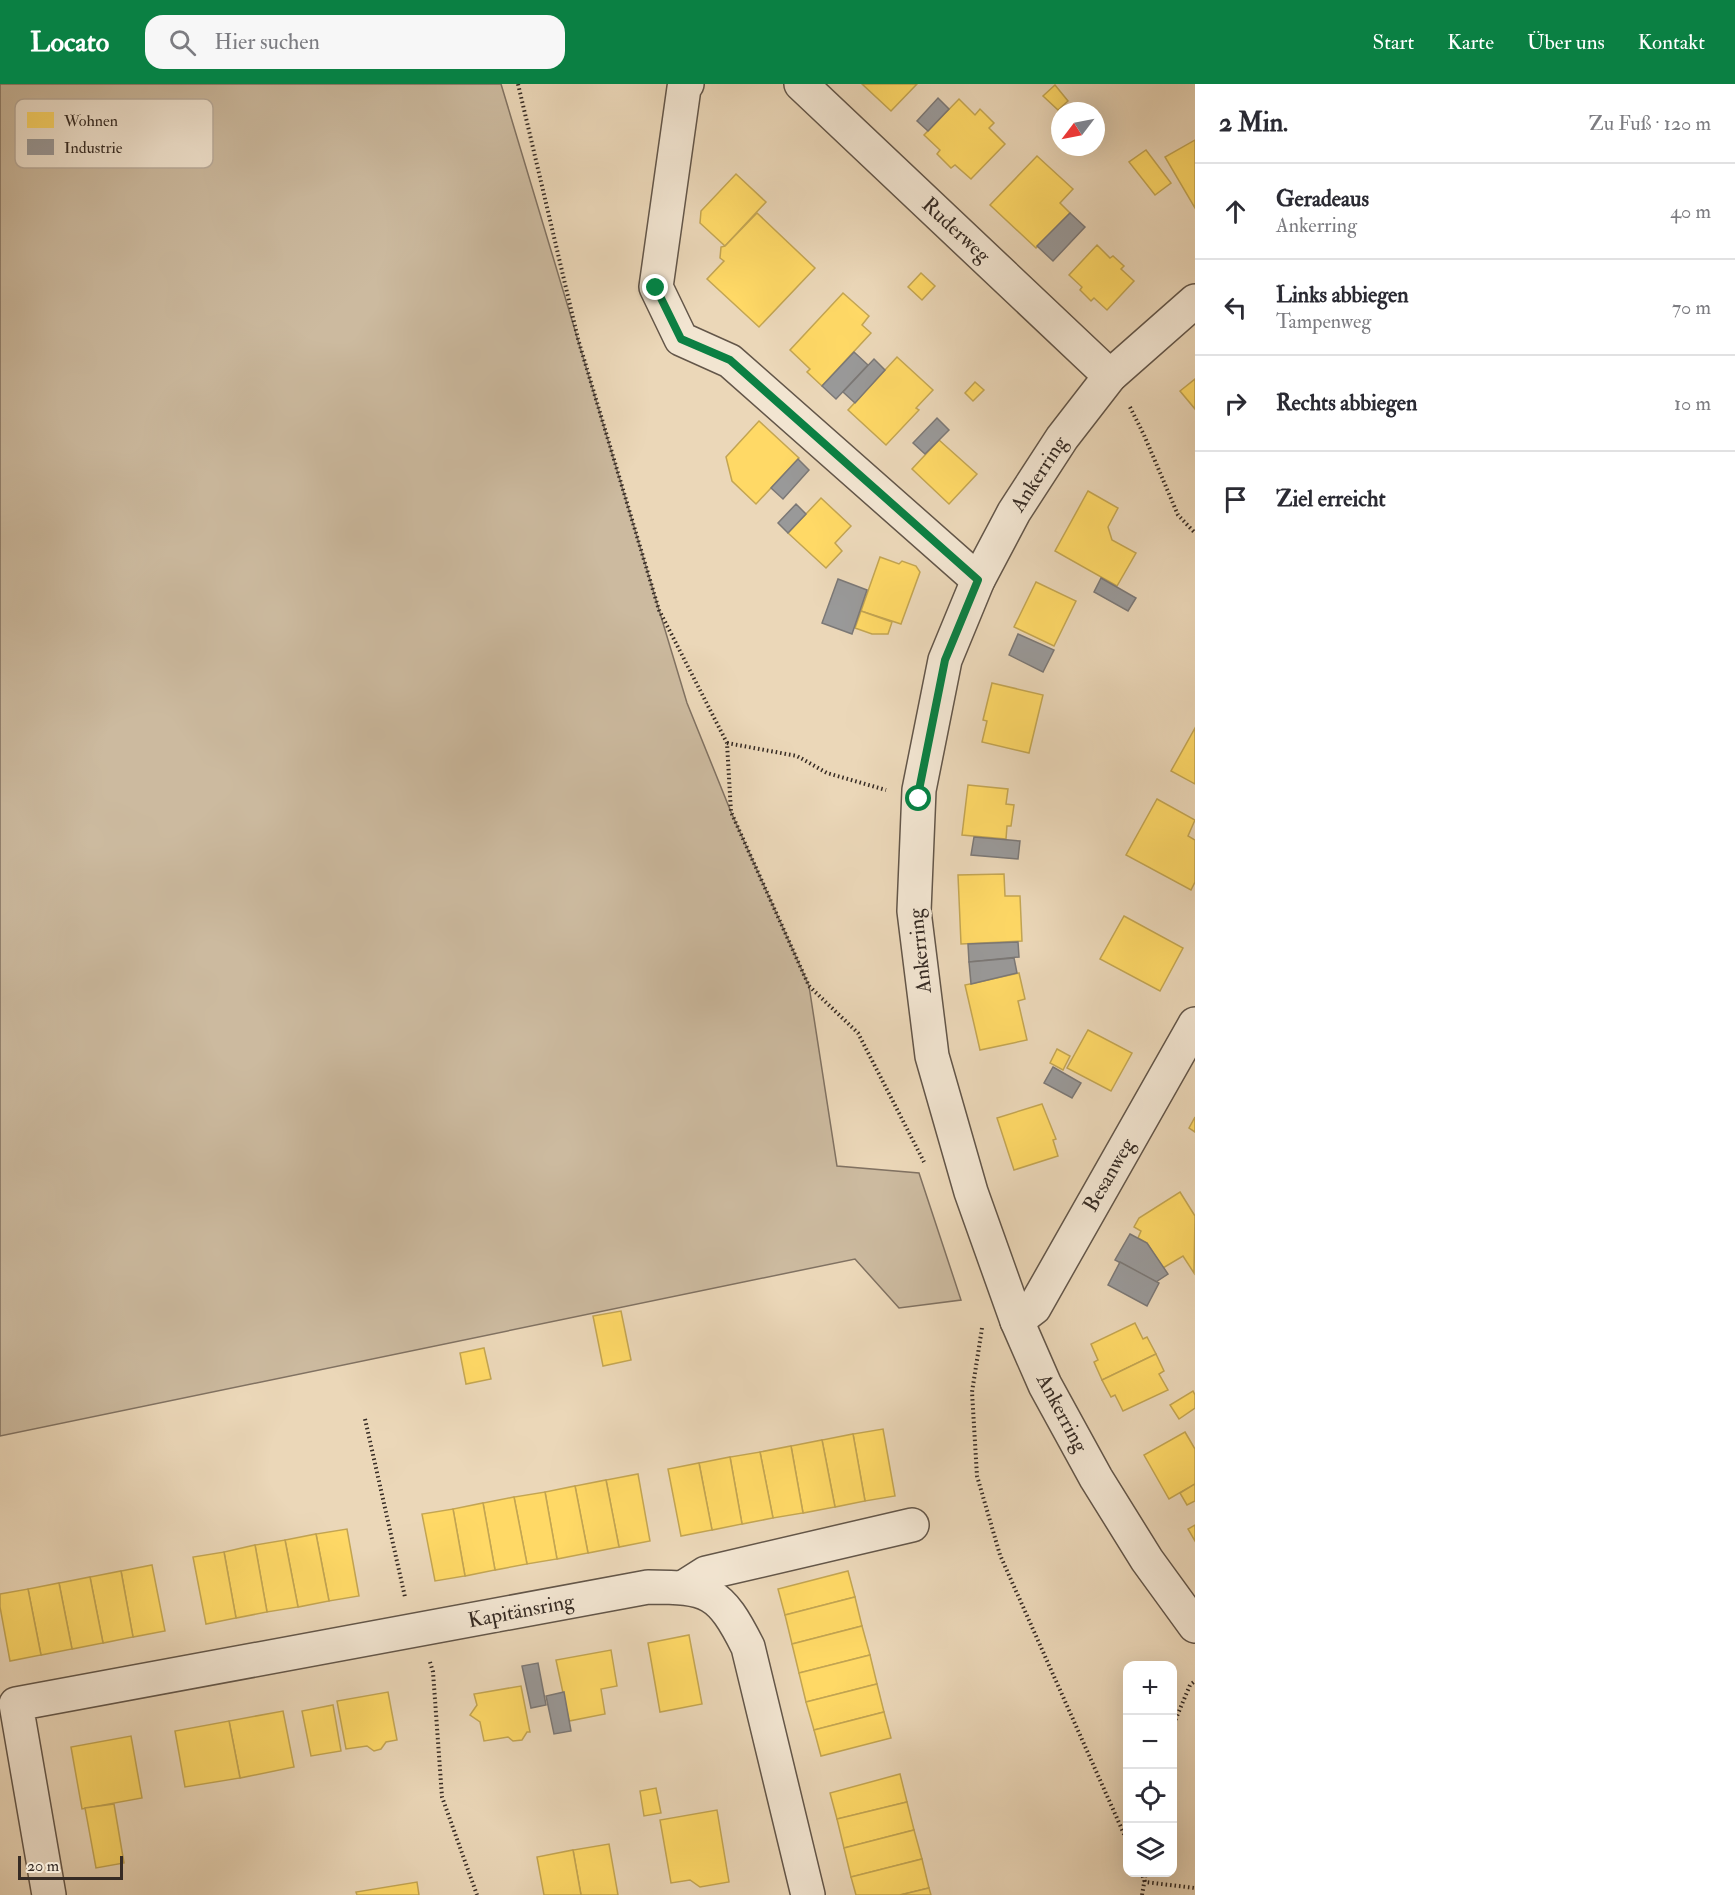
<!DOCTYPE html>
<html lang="de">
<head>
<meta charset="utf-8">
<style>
	body { margin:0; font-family:"IM FELL Double Pica",serif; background:#f7f7f7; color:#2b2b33 }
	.controls { position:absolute; right:18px; bottom:18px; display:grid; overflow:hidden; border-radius:12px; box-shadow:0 6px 24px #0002 }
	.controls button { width:54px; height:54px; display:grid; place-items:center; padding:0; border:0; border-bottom:2px solid #e1e1e2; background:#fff; color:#2b2b33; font:30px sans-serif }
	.compass { position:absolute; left:1051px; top:18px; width:54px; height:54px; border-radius:50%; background:#fff; box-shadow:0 6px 24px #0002; rotate:238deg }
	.scale { position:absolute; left:18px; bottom:15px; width:105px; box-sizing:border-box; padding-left:6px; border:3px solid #362b24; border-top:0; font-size:16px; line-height:21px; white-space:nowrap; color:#362b24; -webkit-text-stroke:4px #f2e5d1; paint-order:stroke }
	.stop { position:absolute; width:18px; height:18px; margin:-14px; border:4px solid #0b8043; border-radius:50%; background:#fff }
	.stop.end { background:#0b8043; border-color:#fff; box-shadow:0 2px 6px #0008 }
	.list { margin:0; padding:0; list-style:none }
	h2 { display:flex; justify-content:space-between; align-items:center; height:78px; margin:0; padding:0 24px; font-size:26px }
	h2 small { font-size:20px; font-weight:400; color:#7c7c81 }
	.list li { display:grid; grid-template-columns:39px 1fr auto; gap:18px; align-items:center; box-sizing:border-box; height:96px; padding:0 24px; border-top:2px solid #e1e1e2 }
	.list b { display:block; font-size:22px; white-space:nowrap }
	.list p { margin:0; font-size:20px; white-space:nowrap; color:#7c7c81 }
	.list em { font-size:20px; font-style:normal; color:#7c7c81 }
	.icon { flex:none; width:33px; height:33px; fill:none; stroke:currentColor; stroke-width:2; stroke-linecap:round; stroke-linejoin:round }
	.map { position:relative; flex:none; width:1195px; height:1811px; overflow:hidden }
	header { display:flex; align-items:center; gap:36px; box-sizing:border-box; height:84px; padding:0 30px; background:#0b8043; color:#fff }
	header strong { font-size:28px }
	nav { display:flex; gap:33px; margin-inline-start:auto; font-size:21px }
	.search { width:420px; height:54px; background:#f7f7f7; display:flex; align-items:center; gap:15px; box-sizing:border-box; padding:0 21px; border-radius:18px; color:#7c7c81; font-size:22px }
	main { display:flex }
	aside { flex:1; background:#fff }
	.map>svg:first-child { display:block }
	.green { fill:#ccba9f; stroke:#817262; stroke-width:1.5 }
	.homes { fill:#ffd966; stroke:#c3a552; stroke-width:1.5 }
	.industry { fill:#999; stroke:#7b7876; stroke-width:1.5 }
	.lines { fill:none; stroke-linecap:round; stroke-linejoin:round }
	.minor-casing { stroke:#635649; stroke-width:36 }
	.path { stroke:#362b24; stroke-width:4; stroke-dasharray:1.5 3; stroke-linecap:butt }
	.minor { stroke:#f2e5d1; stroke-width:33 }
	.route { stroke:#0b8043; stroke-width:8 }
	.labels { text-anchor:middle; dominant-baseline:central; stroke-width:6; stroke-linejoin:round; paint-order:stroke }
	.street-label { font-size:21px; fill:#362b24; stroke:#f2e5d1 }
	.key { fill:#f2e5d1; stroke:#baad9d; stroke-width:1.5 }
	.key-label { font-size:16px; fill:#362b24 }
</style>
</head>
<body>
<header>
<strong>Locato</strong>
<div class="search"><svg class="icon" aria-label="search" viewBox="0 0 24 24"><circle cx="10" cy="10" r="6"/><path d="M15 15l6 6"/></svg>Hier suchen</div>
<nav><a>Start</a><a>Karte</a><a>Über uns</a><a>Kontakt</a></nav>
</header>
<main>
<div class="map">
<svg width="1195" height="1811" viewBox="0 0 1195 1811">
	<rect width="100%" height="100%" fill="#ebd7b8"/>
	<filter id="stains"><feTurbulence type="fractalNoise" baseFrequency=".00333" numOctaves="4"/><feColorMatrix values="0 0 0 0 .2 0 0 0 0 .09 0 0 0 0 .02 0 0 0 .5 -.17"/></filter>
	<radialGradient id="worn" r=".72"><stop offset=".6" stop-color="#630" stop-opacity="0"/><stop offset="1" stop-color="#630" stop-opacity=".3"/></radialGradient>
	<path class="green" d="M0 0H501L687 619 731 728 809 902 837 1082 919 1089 961 1216 899 1224 855 1175 0 1352Z"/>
	<g class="homes">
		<path d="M862 0H917L891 27Z"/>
		<path d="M1055 1 1068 17 1058 26 1043 12Z"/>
		<path d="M959 15 975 31 980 25 994 39 989 44 1005 60 971 95 955 81 951 84 937 70 940 66 924 51Z"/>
		<path d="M1195 56V124L1165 73Z"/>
		<path d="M1146 66 1171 99 1155 111 1129 78Z"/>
		<path d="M1037 72 1073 105 1060 119 1070 129 1036 164 990 121Z"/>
		<path d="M736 90 766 118 725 162 700 139 701 127Z"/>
		<path d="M757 129 815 184 759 243 707 195 724 177 720 174 721 163 725 162Z"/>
		<path d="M1097 161 1110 174 1113 172 1124 182 1121 185 1134 197 1107 226 1094 214 1091 217 1080 206 1082 203 1069 191Z"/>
		<path d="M921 189 935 202 922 216 908 203Z"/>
		<path d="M843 209 869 232 862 241 871 249 822 302 807 288 810 285 790 266Z"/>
		<path d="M897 273 933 306 916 324 919 326 886 361 848 326Z"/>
		<path d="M1195 295V325L1180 307Z"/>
		<path d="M975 298 984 306 973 317 965 309Z"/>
		<path d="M759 337 799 374 756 420 732 397 726 373Z"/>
		<path d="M939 356 977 390 949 420 912 385Z"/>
		<path d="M1088 407 1118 424 1108 443 1112 456 1136 469 1117 502 1055 467Z"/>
		<path d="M821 414 851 442 835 459 842 467 826 484 788 449Z"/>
		<path d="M880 473 899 480 902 477 916 482 920 488 901 540 861 527Z"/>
		<path d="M1036 498 1076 517 1054 562 1014 543Z"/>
		<path d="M861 527 892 538 888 550H872L855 544Z"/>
		<path d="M992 599 1043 611 1029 669 982 658 987 637 983 636Z"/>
		<path d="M1195 644V700L1171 687Z"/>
		<path d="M968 701 1008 705 1006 720 1014 721 1011 742H1007L1006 755 962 751Z"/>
		<path d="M1157 715 1195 736 1188 752 1195 756V798L1191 806 1126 771Z"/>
		<path d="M1004 790 1005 812H1020L1022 857 961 860 958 791Z"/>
		<path d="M1124 832 1183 864 1160 907 1100 875Z"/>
		<path d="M1019 889 1025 915 1018 917 1027 956 980 966 965 901Z"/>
		<path d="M1088 946 1132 969 1111 1007 1067 984Z"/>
		<path d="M1057 965 1070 972 1063 986 1050 979Z"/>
		<path d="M1042 1020 1056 1055 1053 1056 1058 1072 1014 1086 997 1034Z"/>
		<path d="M1195 1033V1048L1189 1044Z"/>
		<path d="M1180 1108 1195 1132 1194 1189 1183 1172 1163 1184 1147 1159 1138 1154 1141 1147 1134 1143 1139 1134Z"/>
		<path d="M621 1227 631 1276 603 1282 593 1232Z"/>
		<path d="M1135 1239 1143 1255 1147 1253 1156 1270 1102 1296 1094 1278 1098 1276 1091 1260Z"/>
		<path d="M484 1264 491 1295 466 1300 460 1269Z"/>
		<path d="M1156 1270 1164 1287 1159 1290 1168 1306 1123 1327 1115 1311 1111 1313 1102 1296Z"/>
		<path d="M1193 1307 1195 1311V1324L1179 1335 1170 1321Z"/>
		<path d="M883 1345 895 1412 865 1417 853 1350Z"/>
		<path d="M1185 1348 1195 1365V1400L1169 1415 1144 1371Z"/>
		<path d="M853 1350 865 1417 835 1423 822 1356Z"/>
		<path d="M822 1356 835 1423 803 1429 791 1362Z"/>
		<path d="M791 1362 803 1429 773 1434 760 1368Z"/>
		<path d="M760 1368 773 1434 742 1440 730 1373Z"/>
		<path d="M730 1373 742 1440 712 1446 699 1379Z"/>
		<path d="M699 1379 712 1446 681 1452 668 1385Z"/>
		<path d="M638 1390 650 1457 619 1463 606 1396Z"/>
		<path d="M606 1396 619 1463 588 1469 575 1402Z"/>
		<path d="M1195 1400V1417L1187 1421 1180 1409Z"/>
		<path d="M575 1402 588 1469 557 1475 545 1408Z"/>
		<path d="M545 1408 557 1475 527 1480 514 1413Z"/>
		<path d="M514 1413 527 1480 495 1486 483 1419Z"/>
		<path d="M483 1419 495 1486 465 1492 453 1425Z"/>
		<path d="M453 1425 465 1492 435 1497 422 1430Z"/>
		<path d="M1195 1441V1457L1188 1445Z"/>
		<path d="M347 1445 359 1512 329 1517 316 1450Z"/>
		<path d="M316 1450 329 1517 298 1523 285 1456Z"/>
		<path d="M285 1456 298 1523 267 1528 255 1461Z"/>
		<path d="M255 1461 267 1528 236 1534 224 1468Z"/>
		<path d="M224 1468 236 1534 206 1540 193 1473Z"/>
		<path d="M152 1481 165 1547 133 1553 121 1487Z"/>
		<path d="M121 1487 133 1553 103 1559 90 1493Z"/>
		<path d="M848 1487 855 1513 785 1531 778 1505Z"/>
		<path d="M90 1493 103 1559 72 1565 59 1499Z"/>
		<path d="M59 1499 72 1565 41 1571 28 1505Z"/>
		<path d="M28 1505 41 1571 10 1577 0 1523V1510Z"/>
		<path d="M855 1513 862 1542 792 1560 785 1531Z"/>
		<path d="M862 1542 870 1571 799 1589 792 1560Z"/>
		<path d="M689 1551 702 1620 660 1628 648 1559Z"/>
		<path d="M611 1566 617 1602 601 1605 605 1630 569 1637 556 1576Z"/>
		<path d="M870 1571 877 1600 806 1618 799 1589Z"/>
		<path d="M877 1600 884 1628 814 1646 806 1618Z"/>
		<path d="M521 1602 530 1648H527L522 1656 513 1657 508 1653 484 1657 480 1638 470 1631 477 1621 474 1610Z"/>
		<path d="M388 1608 397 1656 386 1658 381 1665 374 1667 367 1662 346 1665 337 1617Z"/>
		<path d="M333 1621 341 1667 311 1672 302 1627Z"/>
		<path d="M283 1627 294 1683 240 1694 229 1637Z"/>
		<path d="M884 1628 891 1654 821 1672 814 1646Z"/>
		<path d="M229 1637 240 1694 185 1703 175 1647Z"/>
		<path d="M131 1652 142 1714 82 1725 71 1663Z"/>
		<path d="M900 1690 907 1718 837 1735 830 1709Z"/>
		<path d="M656 1704 661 1729 644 1732 640 1707Z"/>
		<path d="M907 1718 914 1746 844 1764 837 1735Z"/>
		<path d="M114 1720 124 1779 96 1784 85 1724Z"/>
		<path d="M717 1726 729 1798 700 1803 690 1796 671 1799 660 1736Z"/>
		<path d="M914 1746 922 1775 851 1793 844 1764Z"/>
		<path d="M609 1760 618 1811H581L573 1766Z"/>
		<path d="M573 1766 581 1811H544L537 1773Z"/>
		<path d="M922 1775 929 1804 900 1811H856L851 1793Z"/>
		<path d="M417 1798 419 1811H357L356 1808Z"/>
		<path d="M929 1804 931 1811H900Z"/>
	</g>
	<g class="industry">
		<path d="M938 14 949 25 928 47 917 37Z"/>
		<path d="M1070 129 1085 143 1053 177 1037 162Z"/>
		<path d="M854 268 868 281 836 315 822 302Z"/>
		<path d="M874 275 885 286 855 319 843 308Z"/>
		<path d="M937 334 949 346 925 370 913 359Z"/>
		<path d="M798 375 809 386 783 415 771 404Z"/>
		<path d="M796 420 806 430 788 449 778 439Z"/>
		<path d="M1101 494 1136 514 1128 527 1094 508Z"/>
		<path d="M838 495 867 506 852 550 822 539Z"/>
		<path d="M1018 550 1054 566 1043 588 1009 571Z"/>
		<path d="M974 753 1020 757 1018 775 971 771Z"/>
		<path d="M1018 858 1019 873 969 878 968 860Z"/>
		<path d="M1014 874 1017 889 971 900 969 878Z"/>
		<path d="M1053 983 1081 999 1072 1014 1044 999Z"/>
		<path d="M1130 1150 1147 1159 1168 1190 1156 1198 1115 1176Z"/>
		<path d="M1120 1178 1159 1199 1147 1222 1108 1201Z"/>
		<path d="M538 1579 546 1621 531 1624 522 1582Z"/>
		<path d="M564 1608 571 1647 554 1650 546 1612Z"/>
	</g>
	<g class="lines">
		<defs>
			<g id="minor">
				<path d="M687 0 684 4 656 203 681 255 730 277 978 496"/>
				<path d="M801 0 1110 292"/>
				<path d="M1195 217 1110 292 1062 354 1014 428 978 496 945 576 919 706 914 827 932 972 971 1108 1017 1237 1045 1301 1096 1394 1147 1476 1195 1542"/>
				<path d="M1017 1237 1034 1224 1195 940"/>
				<path d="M684 1503 706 1489 912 1441"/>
				<path d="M49 1811 16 1620 648 1503C709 1503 720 1507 748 1563L808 1811"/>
			</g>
		</defs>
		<use href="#minor" class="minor-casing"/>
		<g class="path">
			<path d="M518 0 578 255 659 526 727 659 731 728 809 902 858 949 924 1078"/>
			<path d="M1130 323 1144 351 1178 431 1195 449"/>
			<path d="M727 659 797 672 827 689 886 706"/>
			<path d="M982 1244 972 1308 977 1392 1000 1471 1128 1759"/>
			<path d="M365 1335 405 1513"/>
			<path d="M430 1578 433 1588 442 1713 477 1811"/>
			<path d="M1172 1644 1190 1601 1195 1597"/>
			<path d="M1141 1788 1145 1798 1195 1804"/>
			<path d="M1142 1811 1146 1788"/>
		</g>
		<use href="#minor" class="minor"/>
	</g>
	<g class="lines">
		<path class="route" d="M656 204 681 255 730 276 978 496 945 576 919 706V715"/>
	</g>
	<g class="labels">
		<g class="street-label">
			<text transform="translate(956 146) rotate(43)">Ruderweg</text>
			<text transform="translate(1039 390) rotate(-57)">Ankerring</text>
			<text transform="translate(920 867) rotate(-96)">Ankerring</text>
			<text transform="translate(1109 1091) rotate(-60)">Besanweg</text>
			<text transform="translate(1062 1329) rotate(62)">Ankerring</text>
			<text transform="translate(521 1527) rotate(-11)">Kapitänsring</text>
		</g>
	</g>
	<rect x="15" y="15" width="198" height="69" rx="9" class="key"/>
	<rect x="27" y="28" width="27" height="16" fill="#ffd966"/>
	<rect x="27" y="55" width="27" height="16" fill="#999"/>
	<g class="key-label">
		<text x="64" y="42">Wohnen</text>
		<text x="64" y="69">Industrie</text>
	</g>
	<rect width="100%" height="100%" filter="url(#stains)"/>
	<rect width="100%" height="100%" fill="url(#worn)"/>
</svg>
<div class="controls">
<button>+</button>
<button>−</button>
<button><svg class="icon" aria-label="locate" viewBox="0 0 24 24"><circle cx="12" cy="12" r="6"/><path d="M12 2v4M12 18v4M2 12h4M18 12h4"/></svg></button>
<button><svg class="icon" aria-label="layers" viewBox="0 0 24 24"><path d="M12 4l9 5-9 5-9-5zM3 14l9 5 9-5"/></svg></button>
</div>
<svg class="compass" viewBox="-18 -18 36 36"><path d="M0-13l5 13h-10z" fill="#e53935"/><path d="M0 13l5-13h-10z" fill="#7c7c81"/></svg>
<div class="scale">20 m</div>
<div class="stop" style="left:919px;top:715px"></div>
<div class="stop end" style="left:656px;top:204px"></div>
</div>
<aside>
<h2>2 Min.<small>Zu Fuß · 120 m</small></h2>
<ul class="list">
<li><svg class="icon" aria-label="ahead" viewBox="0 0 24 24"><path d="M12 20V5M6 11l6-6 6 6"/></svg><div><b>Geradeaus</b><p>Ankerring</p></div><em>40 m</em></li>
<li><svg class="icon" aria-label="left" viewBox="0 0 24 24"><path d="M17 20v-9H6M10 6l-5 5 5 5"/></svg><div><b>Links abbiegen</b><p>Tampenweg</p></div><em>70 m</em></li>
<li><svg class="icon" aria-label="right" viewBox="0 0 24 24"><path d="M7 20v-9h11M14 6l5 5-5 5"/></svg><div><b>Rechts abbiegen</b></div><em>10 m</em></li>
<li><svg class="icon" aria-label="arrive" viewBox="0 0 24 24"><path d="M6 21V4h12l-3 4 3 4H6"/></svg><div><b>Ziel erreicht</b></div></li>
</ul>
</aside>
</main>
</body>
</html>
